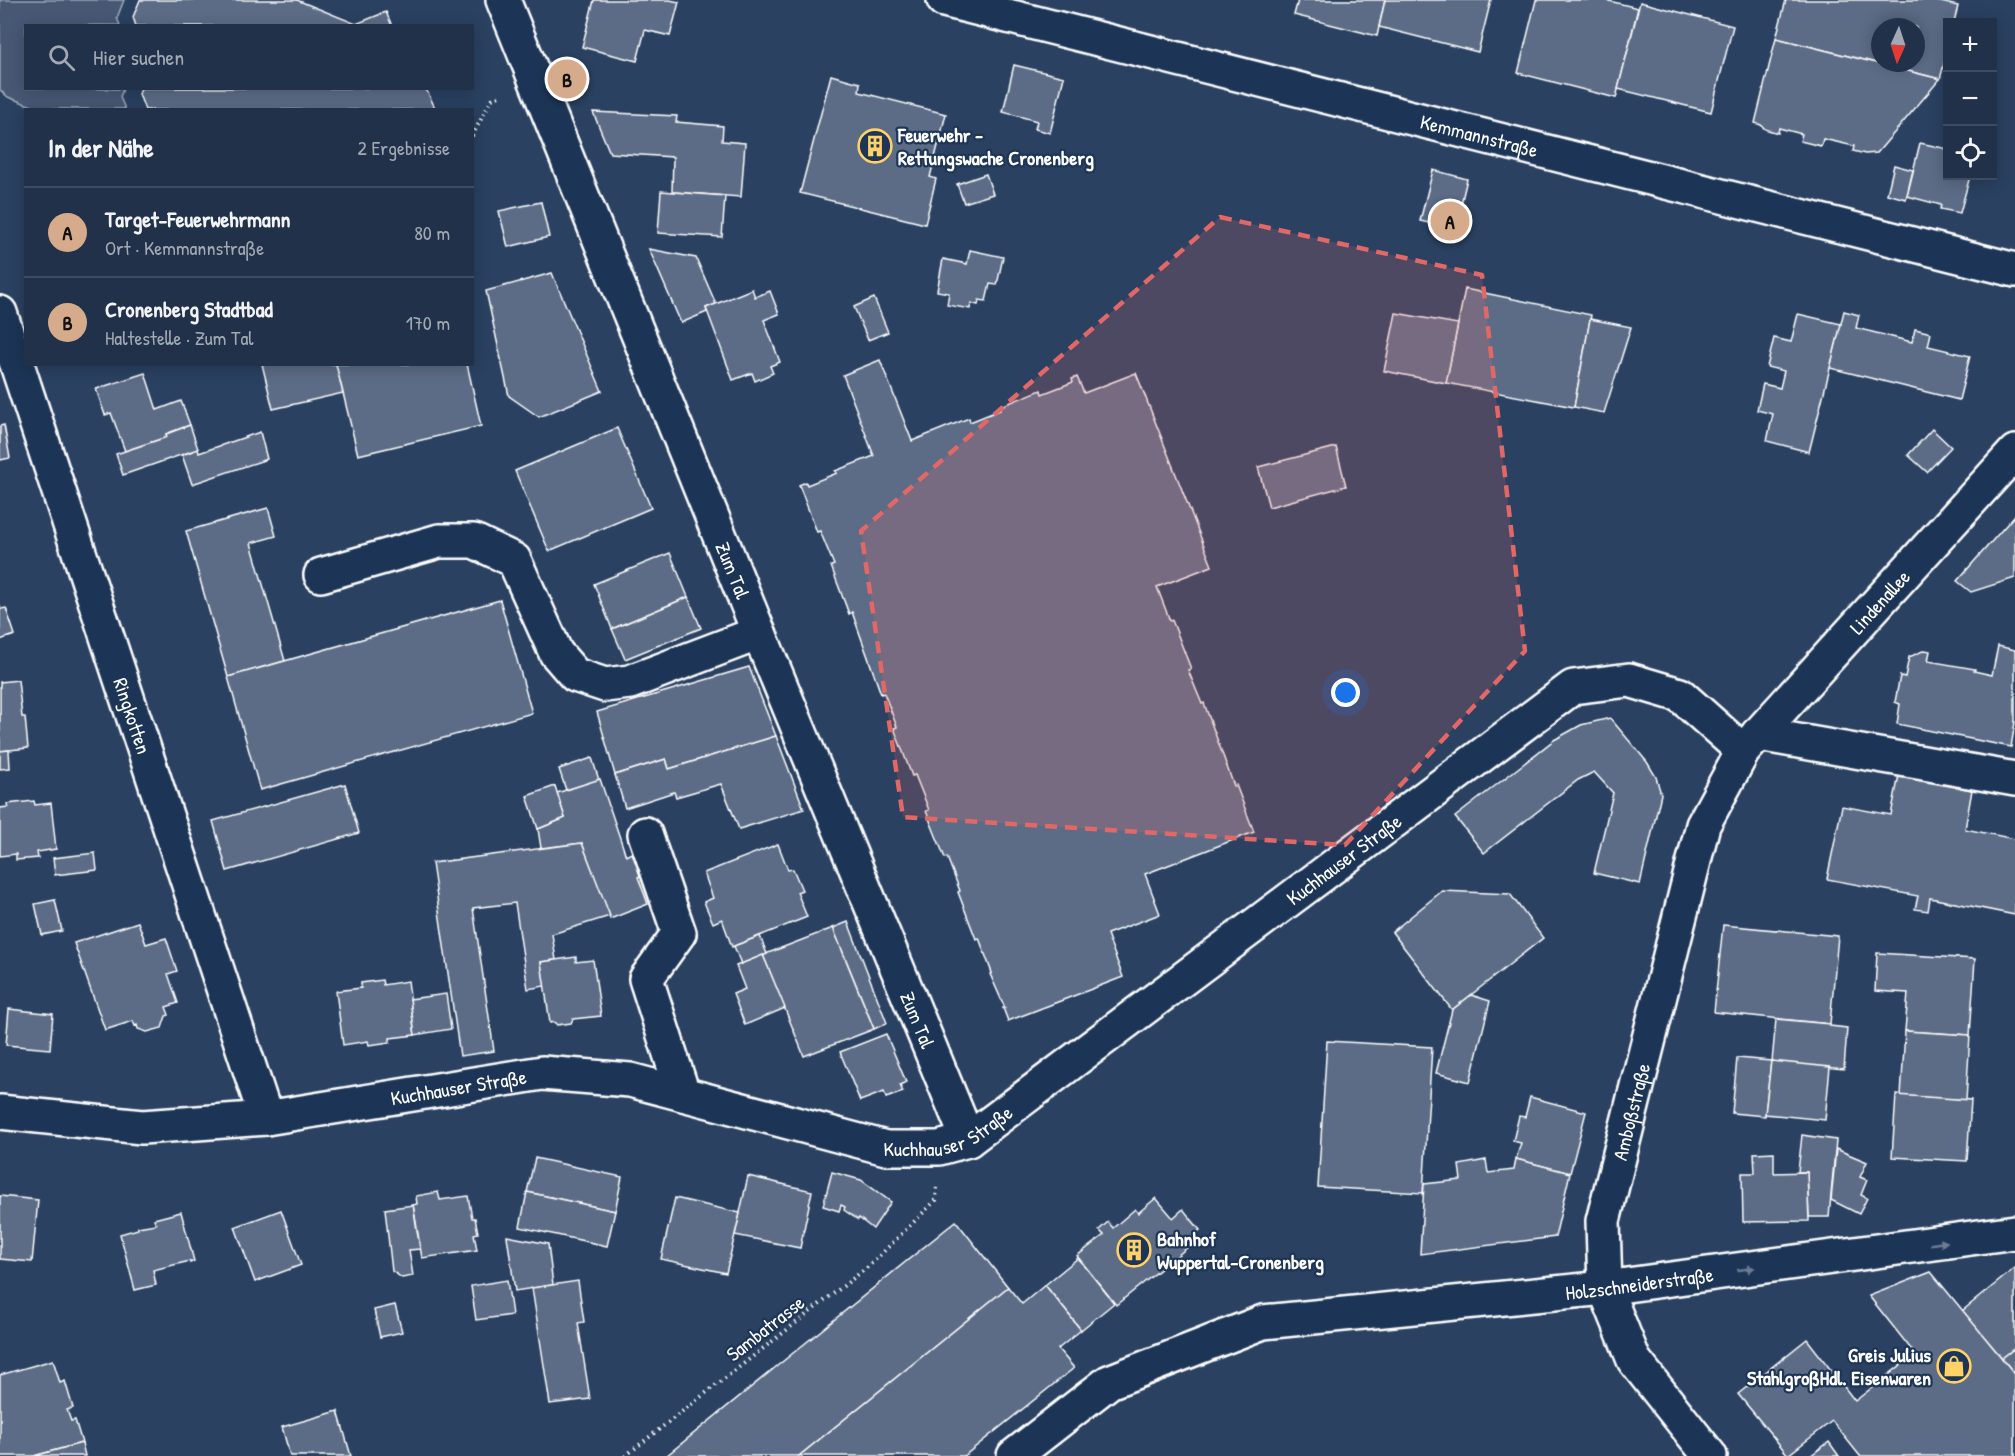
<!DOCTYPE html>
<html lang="de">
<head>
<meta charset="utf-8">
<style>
	body { margin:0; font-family:"Patrick Hand",sans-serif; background:#283950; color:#f1f3f6 }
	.controls { position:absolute; right:18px; top:18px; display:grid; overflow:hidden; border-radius:0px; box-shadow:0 3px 15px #0003 }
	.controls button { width:54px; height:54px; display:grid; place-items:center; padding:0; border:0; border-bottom:2px solid #3d4c61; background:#203149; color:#f1f3f6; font:30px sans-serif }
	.compass { position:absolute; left:1871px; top:18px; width:54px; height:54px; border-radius:50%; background:#203149; box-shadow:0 3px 15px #0003; rotate:183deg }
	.you { position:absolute; left:1346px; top:693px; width:21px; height:21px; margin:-15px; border:4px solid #fff; border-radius:50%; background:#1a73e8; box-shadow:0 0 0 9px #1a73e833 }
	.badge { display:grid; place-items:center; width:39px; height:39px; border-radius:50%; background:#d6ab8b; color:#111; font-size:20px; font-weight:700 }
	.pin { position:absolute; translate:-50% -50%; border:3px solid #fff; box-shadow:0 2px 6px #0006 }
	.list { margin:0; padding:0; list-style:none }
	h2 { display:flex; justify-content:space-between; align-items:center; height:78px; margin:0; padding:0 24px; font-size:26px }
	h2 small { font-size:20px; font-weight:400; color:#a2a9b4 }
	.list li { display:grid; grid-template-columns:39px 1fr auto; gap:18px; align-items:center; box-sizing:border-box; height:90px; padding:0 24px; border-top:2px solid #3d4c61 }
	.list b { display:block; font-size:22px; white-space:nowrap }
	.list p { margin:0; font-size:20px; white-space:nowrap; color:#a2a9b4 }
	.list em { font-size:20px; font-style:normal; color:#a2a9b4 }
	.icon { flex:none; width:33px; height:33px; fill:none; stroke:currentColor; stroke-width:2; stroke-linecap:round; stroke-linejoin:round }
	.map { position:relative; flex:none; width:2015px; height:1456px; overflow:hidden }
	.search { position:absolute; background:#203149; box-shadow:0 3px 15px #0003; left:24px; top:24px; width:450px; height:66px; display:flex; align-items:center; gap:15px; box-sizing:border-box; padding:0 21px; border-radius:0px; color:#a2a9b4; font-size:22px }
	.panel { position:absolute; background:#203149; box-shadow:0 3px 15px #0003; left:24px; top:108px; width:450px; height:258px; border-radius:0px }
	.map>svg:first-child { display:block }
	.green { fill:#465975; stroke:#a2acba; stroke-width:1.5 }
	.building { fill:#5b6c86; stroke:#fff; stroke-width:1.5; fill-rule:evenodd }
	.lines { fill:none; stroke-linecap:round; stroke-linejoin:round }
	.minor-casing { stroke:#fff; stroke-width:38 }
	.path { stroke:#fff; stroke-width:4; stroke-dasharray:1.5 4.5; stroke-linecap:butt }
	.minor { stroke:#1d3557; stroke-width:33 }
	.oneway { fill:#6c7c92 }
	.marked { fill:#e26868; fill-opacity:0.2; stroke:#e26868; stroke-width:4.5; stroke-dasharray:12 8; stroke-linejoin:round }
	.labels { text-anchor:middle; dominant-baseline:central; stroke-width:4.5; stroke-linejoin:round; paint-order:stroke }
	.poi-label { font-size:20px; font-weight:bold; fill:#fff; stroke:#1d3557; text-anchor:start }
	.street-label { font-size:20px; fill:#fff; stroke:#1d3557 }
</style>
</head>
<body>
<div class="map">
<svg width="2015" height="1456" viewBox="0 0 2015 1456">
	<rect width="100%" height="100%" fill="#2a4161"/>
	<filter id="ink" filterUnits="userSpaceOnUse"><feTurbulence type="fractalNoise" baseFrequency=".0167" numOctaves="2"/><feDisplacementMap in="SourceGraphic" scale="12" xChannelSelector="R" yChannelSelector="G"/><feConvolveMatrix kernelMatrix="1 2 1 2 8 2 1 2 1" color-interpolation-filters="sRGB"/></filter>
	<g filter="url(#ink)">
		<path class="green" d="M0 0H124L117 18 120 25 26 26V88L123 89 120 97 125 109H40L8 97 0 90Z"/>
		<g class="building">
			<path d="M140 0H297L356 24 386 12 392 26H136L133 17Z"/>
			<path d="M594 0H670L679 2 670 36 645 30 637 61 582 47Z"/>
			<path d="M1298 0H1385L1377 36 1294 15Z"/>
			<path d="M1385 0H1491L1478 52 1379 27Z"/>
			<path d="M1536 0H1605L1638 8 1616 98 1518 73Z"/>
			<path d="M1786 0H1932L1958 6 1954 22H1948V49L1940 79 1776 38ZM1880 27H1916V63H1880Z"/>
			<path d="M1640 2 1733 26 1711 112 1618 89Z"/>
			<path d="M1776 38 1940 79 1877 153 1865 154 1853 151 1854 146 1823 139 1821 146 1800 141 1802 134 1779 128 1778 133 1765 129 1761 125 1755 123Z"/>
			<path d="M1014 65 1064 77 1050 133 1035 129 1037 121 1003 112Z"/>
			<path d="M831 75 860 83 859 92 946 114 930 177 936 179 925 224 800 193Z"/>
			<path d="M141 88H423L427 91 436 110H145L139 94Z"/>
			<path d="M593 112 677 116 676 122 723 126 722 141 745 143 741 197 672 192 673 157 610 153Z"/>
			<path d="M1920 143 1948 149V176H1970L1960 213 1940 209 1941 205 1907 196Z"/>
			<path d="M1894 165 1913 170 1906 199 1887 194Z"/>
			<path d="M1433 170 1467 179 1455 229 1420 221Z"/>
			<path d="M986 174 993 194 964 203 957 184Z"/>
			<path d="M661 191 725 196 722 237 658 233Z"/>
			<path d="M541 202 549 237 508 247 499 211Z"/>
			<path d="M649 249 696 258 716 304 706 308 707 312 681 323Z"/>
			<path d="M970 250 1003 257 997 285 990 284 986 301 979 300 978 305 971 303 970 309 947 305 949 293 937 291 943 259 967 264Z"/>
			<path d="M552 273 602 391 539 417 509 396 486 291Z"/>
			<path d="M752 289 755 297 770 291 779 314 764 320 780 362 770 366 773 373 755 381 752 373 733 380 706 308Z"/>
			<path d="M1465 289 1591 315 1574 407 1446 383Z"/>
			<path d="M874 298 888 332 868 340 854 307Z"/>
			<path d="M1844 311 1859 315 1856 328 1912 342 1915 329 1931 333 1928 346 1970 356 1959 400 1830 368Z"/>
			<path d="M1396 313 1458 324 1446 383 1384 371Z"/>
			<path d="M1798 314 1841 324 1809 452 1767 441 1773 414 1757 410 1763 384 1780 388 1784 371 1767 367 1774 338 1791 342Z"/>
			<path d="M1590 319 1631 327 1604 413 1574 407Z"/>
			<path d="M880 360 912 441 969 418 970 422 1000 410 999 407 1041 390 1042 394 1073 382 1072 379 1077 377 1084 393 1136 373 1212 566 1157 587 1170 621 1172 620 1191 669 1188 670 1202 704 1204 703 1234 786 1236 785 1254 832 1145 874 1160 914 1107 934 1123 977 1008 1021 1003 1008H1005L990 974 992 973 979 938 976 939 958 892 960 891 947 857 945 858 926 811 929 810 915 775 912 776 894 728 897 727 884 693 881 694 852 612 849 614 831 566 834 565 820 531 817 532 799 485 806 482 807 485 837 473 835 471 874 456 843 375Z"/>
			<path d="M262 364H336L343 393 273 409Z"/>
			<path d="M336 364H467L481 426 358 455Z"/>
			<path d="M145 373 157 410 181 401 190 425 166 434 167 437 125 451 111 413 105 415 96 389Z"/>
			<path d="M4 425 10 458 0 460V426Z"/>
			<path d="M190 425 198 449 123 475 116 454 167 437 166 434Z"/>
			<path d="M617 428 651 508 549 551 515 471Z"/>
			<path d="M1932 429 1951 447 1927 472 1908 455Z"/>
			<path d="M260 432 267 459 192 484 182 455 198 449 199 453Z"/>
			<path d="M1336 447 1346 486 1269 507 1258 467Z"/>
			<path d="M268 508 276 536 251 543 285 661 228 677 186 531Z"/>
			<path d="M2015 515V578L1971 592 1957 581Z"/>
			<path d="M670 553 688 597 612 629 594 584Z"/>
			<path d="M688 597 701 628 625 659 612 629Z"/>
			<path d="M500 600 532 713 260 790 228 677Z"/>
			<path d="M0 605 1 609 6 608 15 635 0 640Z"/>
			<path d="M1998 646 2015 650V722L2011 747 1897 724 1900 704 1895 702 1900 676 1905 677 1909 657 1925 650 1930 651 1928 661 1975 669 1974 671 1992 675Z"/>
			<path d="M749 667 776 736 669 769 666 759 615 775 597 712Z"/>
			<path d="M18 680 22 717H25L28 748 0 751V682Z"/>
			<path d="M1610 718 1647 762 1656 777 1661 794 1640 884 1594 873 1613 793 1594 772 1578 780 1484 853 1455 817 1554 740 1581 725Z"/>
			<path d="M776 736 804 809 739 829 721 784 676 797 674 792 625 808 615 775 666 759 669 769Z"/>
			<path d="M9 750 10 768 0 769V751Z"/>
			<path d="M592 758 599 780 566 790 559 769Z"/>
			<path d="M1899 775 1972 790 1965 829 2015 839V915L1930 898 1928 911 1915 909 1918 896 1827 879 1842 806 1891 815Z"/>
			<path d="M600 779 626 856 633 852 643 875 638 877 648 904 610 919 582 843 541 848 538 829 565 818 557 793Z"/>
			<path d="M345 784 359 833 227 871 213 821Z"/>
			<path d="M555 786 565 818 538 829 527 796Z"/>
			<path d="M34 801 35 805 51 803 56 849 37 852 38 858 16 860V854L0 856V808L8 807 7 804Z"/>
			<path d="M582 843 610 916 552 934 556 960 541 962 545 986 528 989 515 903 473 908 494 1051 460 1056 432 863Z"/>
			<path d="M778 844 788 870 793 869 802 890 797 892 807 917 732 947 722 919 713 923 704 902 713 898 704 873Z"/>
			<path d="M95 853 97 870 55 875 53 858Z"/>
			<path d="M1442 891 1510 894 1543 938 1452 1010 1392 932Z"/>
			<path d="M55 900 62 931 42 935 35 904Z"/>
			<path d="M138 922 146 944 166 938 177 971 168 974 178 1003 166 1007 169 1015 166 1016 162 1028 147 1032 138 1029 137 1025 135 1026 133 1021 105 1030 74 943Z"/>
			<path d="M848 922 887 1023 874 1029 833 928Z"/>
			<path d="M1723 925 1838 936 1830 1024 1714 1012Z"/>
			<path d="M833 928 874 1029 804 1056 763 955Z"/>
			<path d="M760 936 767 954 741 964 734 946Z"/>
			<path d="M1877 953 1975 959 1970 1035 1905 1031 1908 993 1875 991Z"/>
			<path d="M763 955 785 1008 745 1025 733 994 745 989 736 966Z"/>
			<path d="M576 957V962L593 960 601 1016 573 1019 571 1023 557 1025 554 1022 550 1023 541 962Z"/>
			<path d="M382 980 383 985 408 981 415 1035 390 1038V1042L369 1045 368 1041 343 1045 336 991 361 988V983Z"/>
			<path d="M446 994 451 1029 415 1035 410 999Z"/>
			<path d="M1471 995 1490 1001 1470 1082 1436 1073 1452 1010Z"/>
			<path d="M9 1009 53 1014 50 1049 6 1045Z"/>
			<path d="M1776 1019 1830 1024V1026L1847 1028 1844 1069 1772 1062Z"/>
			<path d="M1905 1031 1970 1035 1966 1100 1901 1096Z"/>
			<path d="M886 1034 906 1082 900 1085 903 1092 886 1098 884 1092 860 1101 840 1052Z"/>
			<path d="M1327 1041 1432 1047 1423 1193 1318 1187Z"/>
			<path d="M1737 1058 1771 1061 1765 1116 1732 1113Z"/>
			<path d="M1771 1061 1830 1067 1825 1120 1765 1114Z"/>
			<path d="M1896 1095 1971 1100 1967 1161 1892 1157Z"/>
			<path d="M1530 1097 1586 1112 1570 1173 1516 1159 1521 1143 1513 1141 1519 1116 1525 1117Z"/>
			<path d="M1802 1135 1836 1140 1829 1217H1809L1807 1172H1798Z"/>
			<path d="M1836 1149 1867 1162 1860 1177 1867 1180 1861 1195 1867 1198 1859 1214 1831 1200Z"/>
			<path d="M1774 1152V1173L1807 1172 1809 1221 1743 1222 1742 1173H1755L1754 1153Z"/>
			<path d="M535 1158 622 1177 615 1211 527 1192Z"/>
			<path d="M1516 1159 1570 1173 1555 1237 1420 1254 1424 1184 1461 1180 1459 1165 1486 1160 1488 1173 1514 1170Z"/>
			<path d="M832 1172 861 1180 891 1202 873 1229 859 1218 858 1220 844 1210 845 1207 841 1205 839 1211 823 1206Z"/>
			<path d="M748 1176 812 1191 800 1248 735 1235Z"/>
			<path d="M438 1192 440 1200 468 1196 472 1218H475L478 1233 474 1234 477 1250 422 1258 413 1205 417 1204 416 1196Z"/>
			<path d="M527 1192 615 1211 607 1246 520 1227Z"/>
			<path d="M0 1196 38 1200 32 1262 0 1259Z"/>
			<path d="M675 1198 740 1213 726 1273 661 1259Z"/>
			<path d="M1156 1198 1173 1218 1183 1209 1200 1230 1189 1239 1193 1243 1116 1305 1077 1256 1104 1235 1099 1230 1108 1222 1113 1228 1135 1209 1138 1213Z"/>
			<path d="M413 1205 420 1249 409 1250 413 1276 402 1278 392 1271 385 1209Z"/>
			<path d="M281 1210 301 1265 255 1282 235 1227Z"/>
			<path d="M181 1212 194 1261 190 1263V1261L153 1270 156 1285 135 1290 120 1234 138 1229V1227L156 1224 154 1219Z"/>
			<path d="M956 1221 1008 1287 799 1456H666Z"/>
			<path d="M507 1236 548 1244 553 1285 515 1291Z"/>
			<path d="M1078 1258 1114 1303 1081 1330 1045 1285Z"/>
			<path d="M2015 1268V1348L2002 1358 1962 1311Z"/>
			<path d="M1931 1272 2015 1374V1456H1860L1832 1421 1788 1455 1738 1394 1807 1339 1855 1401 1915 1354 1869 1296Z"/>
			<path d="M507 1280 512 1315 476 1320 471 1286Z"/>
			<path d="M578 1281 584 1322 578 1323 590 1399 550 1404 532 1288Z"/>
			<path d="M1045 1285 1081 1330 1058 1349 1074 1368 964 1456H799L1008 1287 1022 1304Z"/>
			<path d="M395 1305 402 1332 380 1337 374 1310Z"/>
			<path d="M2015 1348V1374L2002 1358Z"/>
			<path d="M53 1360 60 1383 65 1381 73 1408 67 1410 71 1421 75 1420 82 1443 34 1456H0V1375Z"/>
			<path d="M338 1411 351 1456H290L282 1427Z"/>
			<path d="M1829 1442 1839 1456H1810Z"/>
			<path d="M82 1443 85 1456H34Z"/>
		</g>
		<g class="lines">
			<defs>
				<g id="minor">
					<path id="s1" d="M503 0 759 633 968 1140"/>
					<path id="s2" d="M944 0 2015 270"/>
					<path id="s3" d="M0 313 266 1118"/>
					<path d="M321 575 439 541H474L514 560 556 653 575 675 605 685 630 682 759 633"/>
					<path d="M1758 734 2015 779"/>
					<path d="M645 834 679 933 646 979 683 1094"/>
					<path id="s4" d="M0 1112 142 1127 266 1118 542 1073 630 1080 886 1148H939L968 1140 1573 687 1629 680 1680 695 1743 751"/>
					<path id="s5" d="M1014 1456 1109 1382 1263 1322 1605 1288 2015 1232"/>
					<path id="s6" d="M1710 1456 1634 1360 1605 1288 1603 1221 1703 825 1743 751 2015 452"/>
				</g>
			</defs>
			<use href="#minor" class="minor-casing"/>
			<g class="path">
				<path d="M472 136 492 99 502 95"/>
				<path d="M625 1456 869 1266 936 1200 937 1185"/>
			</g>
			<use href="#minor" class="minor"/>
		</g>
		<defs><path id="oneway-solid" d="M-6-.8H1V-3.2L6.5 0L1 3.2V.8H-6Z" transform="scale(1.5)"/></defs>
		<g class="oneway">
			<use href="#oneway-solid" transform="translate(1939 1243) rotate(-8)"/>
			<use href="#oneway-solid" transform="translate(1746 1269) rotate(-8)"/>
		</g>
	</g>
	<path class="marked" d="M1220 217 1482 275 1525 651 1345 845 903 817 861 531Z"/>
	<defs>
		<symbol id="building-ring" viewBox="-11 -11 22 22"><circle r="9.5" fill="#1d3557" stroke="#ffd166" stroke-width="1.5"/><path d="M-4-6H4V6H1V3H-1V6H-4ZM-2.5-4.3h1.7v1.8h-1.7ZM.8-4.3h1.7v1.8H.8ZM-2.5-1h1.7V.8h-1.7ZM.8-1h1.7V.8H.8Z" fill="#ffd166"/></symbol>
		<symbol id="shop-ring" viewBox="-11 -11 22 22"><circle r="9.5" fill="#1d3557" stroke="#ffd166" stroke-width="1.5"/><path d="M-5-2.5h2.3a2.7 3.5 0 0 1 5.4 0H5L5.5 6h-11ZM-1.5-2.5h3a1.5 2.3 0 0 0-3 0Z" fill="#ffd166"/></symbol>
	</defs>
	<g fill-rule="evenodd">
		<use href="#building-ring" x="856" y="127" width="38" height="38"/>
		<use href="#building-ring" x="1115" y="1231" width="38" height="38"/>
		<use href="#shop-ring" x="1935" y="1347" width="38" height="38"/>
	</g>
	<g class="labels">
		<g class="poi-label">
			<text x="898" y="134">Feuerwehr -<tspan x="898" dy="23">Rettungswache Cronenberg</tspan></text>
			<text x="1157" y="1238">Bahnhof<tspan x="1157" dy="23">Wuppertal-Cronenberg</tspan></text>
			<text x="1931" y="1354" text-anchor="end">Greis Julius<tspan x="1931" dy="23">StahlgroßHdl. Eisenwaren</tspan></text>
		</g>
		<g class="street-label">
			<text stroke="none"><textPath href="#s2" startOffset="552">Kemmannstraße</textPath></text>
			<text stroke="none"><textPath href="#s1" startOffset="615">Zum Tal</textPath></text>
			<text stroke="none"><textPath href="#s6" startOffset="962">Lindenallee</textPath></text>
			<text stroke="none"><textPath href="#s3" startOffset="424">Ringkotten</textPath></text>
			<text stroke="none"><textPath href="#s4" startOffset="1452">Kuchhauser Straße</textPath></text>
			<text stroke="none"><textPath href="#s1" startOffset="1101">Zum Tal</textPath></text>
			<text stroke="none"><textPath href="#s4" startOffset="462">Kuchhauser Straße</textPath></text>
			<text stroke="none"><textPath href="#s6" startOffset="380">Amboßstraße</textPath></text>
			<text stroke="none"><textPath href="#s4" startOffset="966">Kuchhauser Straße</textPath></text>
			<text stroke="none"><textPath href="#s5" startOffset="664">Holzschneiderstraße</textPath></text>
			<text transform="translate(765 1328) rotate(-38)">Sambatrasse</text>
		</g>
	</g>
</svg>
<div class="controls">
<button>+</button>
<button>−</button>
<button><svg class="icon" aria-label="locate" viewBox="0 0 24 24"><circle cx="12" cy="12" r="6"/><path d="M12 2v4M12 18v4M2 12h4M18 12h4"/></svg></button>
</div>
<svg class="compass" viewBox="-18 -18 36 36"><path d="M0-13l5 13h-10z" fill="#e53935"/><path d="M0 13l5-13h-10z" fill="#a2a9b4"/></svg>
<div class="you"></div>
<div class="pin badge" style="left:1450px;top:221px">A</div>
<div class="pin badge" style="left:567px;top:79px">B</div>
<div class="search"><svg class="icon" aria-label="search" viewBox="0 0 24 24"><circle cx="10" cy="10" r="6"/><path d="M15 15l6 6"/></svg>Hier suchen</div>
<section class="panel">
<h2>In der Nähe<small>2 Ergebnisse</small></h2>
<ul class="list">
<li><span class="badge">A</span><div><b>Target-Feuerwehrmann</b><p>Ort · Kemmannstraße</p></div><em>80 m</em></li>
<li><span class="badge">B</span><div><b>Cronenberg Stadtbad</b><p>Haltestelle · Zum Tal</p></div><em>170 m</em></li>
</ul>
</section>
</div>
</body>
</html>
